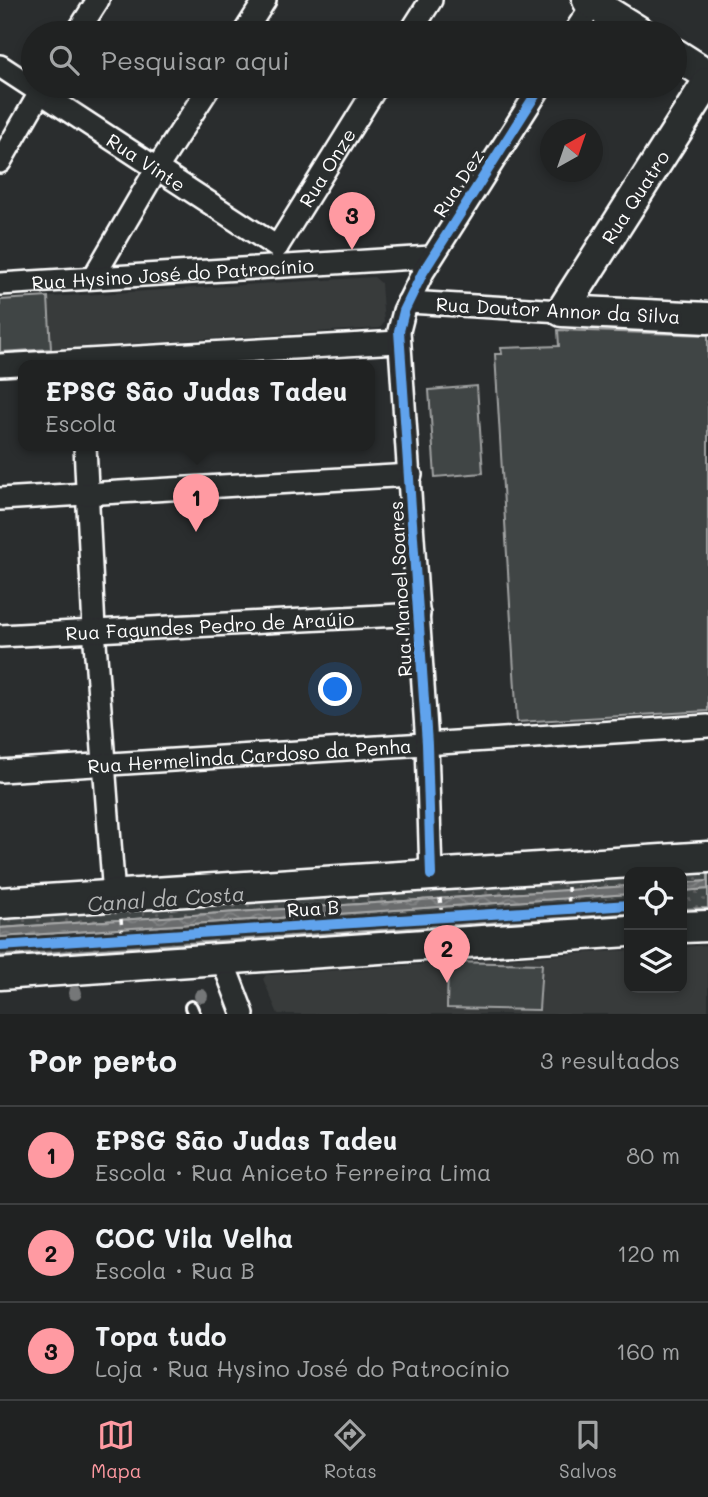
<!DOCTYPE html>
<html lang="pt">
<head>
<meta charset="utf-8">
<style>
	body { margin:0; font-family:Mali,sans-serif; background:#2d2f2f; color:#f1f3f6 }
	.controls { position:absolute; right:21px; bottom:21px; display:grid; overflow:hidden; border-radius:14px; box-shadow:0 4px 10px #0003 }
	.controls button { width:63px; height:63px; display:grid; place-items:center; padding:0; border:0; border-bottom:2px solid #3d3f40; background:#202222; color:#f1f3f6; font:35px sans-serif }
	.compass { position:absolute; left:540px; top:119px; width:63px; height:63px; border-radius:50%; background:#202222; box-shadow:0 4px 10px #0003; rotate:40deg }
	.you { position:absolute; left:336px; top:690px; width:24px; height:24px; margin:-18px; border:5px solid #fff; border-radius:50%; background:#1a73e8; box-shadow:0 0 0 10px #1a73e833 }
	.badge { display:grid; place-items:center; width:46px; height:46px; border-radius:50%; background:#ff9aa2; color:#111; font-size:23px; font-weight:700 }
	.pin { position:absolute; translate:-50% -58px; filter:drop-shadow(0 2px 4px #0008) }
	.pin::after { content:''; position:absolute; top:37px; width:24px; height:21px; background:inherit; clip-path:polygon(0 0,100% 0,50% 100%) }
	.popup { position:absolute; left:18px; top:360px; width:357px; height:91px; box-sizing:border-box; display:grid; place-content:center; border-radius:14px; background:#202222; filter:drop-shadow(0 2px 5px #0005); font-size:23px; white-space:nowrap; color:#a2a4a5 }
	.popup b { font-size:26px; color:#f1f3f6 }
	.popup::after { content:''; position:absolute; left:50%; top:100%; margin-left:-14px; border:14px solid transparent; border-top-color:#202222 }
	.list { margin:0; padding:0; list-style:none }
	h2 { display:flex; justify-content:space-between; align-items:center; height:91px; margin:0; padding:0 28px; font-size:30px }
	h2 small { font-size:23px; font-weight:400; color:#a2a4a5 }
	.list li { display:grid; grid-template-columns:46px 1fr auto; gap:21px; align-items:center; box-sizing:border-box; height:98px; padding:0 28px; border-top:2px solid #3d3f40 }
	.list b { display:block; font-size:26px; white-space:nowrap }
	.list p { margin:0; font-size:23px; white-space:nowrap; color:#a2a4a5 }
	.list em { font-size:23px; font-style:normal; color:#a2a4a5 }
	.icon { flex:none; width:38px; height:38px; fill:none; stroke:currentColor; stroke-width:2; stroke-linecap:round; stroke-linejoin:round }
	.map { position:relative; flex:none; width:708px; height:1014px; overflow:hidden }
	.search { position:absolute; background:#202222; box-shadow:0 4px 10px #0003; left:21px; right:21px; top:21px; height:77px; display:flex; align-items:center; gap:18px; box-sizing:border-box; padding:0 24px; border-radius:38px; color:#a2a4a5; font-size:26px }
	.sheet { height:385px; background:#202222 }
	nav { display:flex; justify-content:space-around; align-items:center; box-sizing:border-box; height:98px; border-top:2px solid #3d3f40; background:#202222; font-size:19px; color:#a2a4a5 }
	nav a { display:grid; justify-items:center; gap:4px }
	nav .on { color:#ff9aa2 }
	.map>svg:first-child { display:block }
	.built { fill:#373a3b }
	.park { fill:url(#park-dots); stroke:#a0a2a2; stroke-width:2 }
	.pitch { fill:#414445; stroke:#a0a2a2; stroke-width:2 }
	.water { fill:url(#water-waves); stroke:#a6a7a7; stroke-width:2 }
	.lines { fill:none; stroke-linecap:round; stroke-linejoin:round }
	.lane-casing { stroke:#fff; stroke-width:16 }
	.street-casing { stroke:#fff; stroke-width:26 }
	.secondary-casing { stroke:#fff; stroke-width:35 }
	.path { stroke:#fff; stroke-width:3.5; stroke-dasharray:5 5; stroke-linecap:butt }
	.lane { stroke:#2a2d2e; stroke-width:10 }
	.street { stroke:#2a2d2e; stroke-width:21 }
	.secondary { stroke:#2a2d2e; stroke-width:30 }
	.cycleway-casing { stroke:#2a2d2e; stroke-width:15 }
	.cycleway { stroke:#60a3ed; stroke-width:10 }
	.tree { fill:#757778 }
	.labels { text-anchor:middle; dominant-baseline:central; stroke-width:7; stroke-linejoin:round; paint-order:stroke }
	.street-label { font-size:19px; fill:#fff; stroke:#2a2d2e }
	.water-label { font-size:21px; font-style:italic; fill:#b4b6b6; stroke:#2a2d2e }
</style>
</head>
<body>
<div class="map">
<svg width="708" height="1014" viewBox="0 0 708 1014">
	<defs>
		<pattern id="park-dots" width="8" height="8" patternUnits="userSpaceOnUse" patternTransform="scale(1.75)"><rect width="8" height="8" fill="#414445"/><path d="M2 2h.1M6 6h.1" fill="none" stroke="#5e6061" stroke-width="1.8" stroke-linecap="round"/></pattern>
		<pattern id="water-waves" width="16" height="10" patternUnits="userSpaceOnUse" patternTransform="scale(1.75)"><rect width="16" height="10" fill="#6a6c6d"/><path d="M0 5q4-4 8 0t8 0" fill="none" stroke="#808283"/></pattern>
	</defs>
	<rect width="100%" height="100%" fill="#2a2d2e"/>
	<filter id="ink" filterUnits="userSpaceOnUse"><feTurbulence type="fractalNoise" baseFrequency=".0143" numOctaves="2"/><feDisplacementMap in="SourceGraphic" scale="14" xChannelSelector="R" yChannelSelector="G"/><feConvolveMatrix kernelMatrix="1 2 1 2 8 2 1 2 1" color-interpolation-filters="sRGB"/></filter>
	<g filter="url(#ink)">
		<g class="built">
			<path d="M374 277 381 283 384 323 380 328 0 352V300Z"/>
			<path d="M708 945V1014H278L263 979 266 975 629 950V988H682V947Z"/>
		</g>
		<g class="park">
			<path d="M708 869V881L682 883V872Z"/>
			<path d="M629 874V886L0 928V913Z"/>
			<path d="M708 889V908L682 909V891Z"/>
			<path d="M629 894V913L0 956V937Z"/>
		</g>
		<g class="pitch">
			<path d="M48 297 51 349 0 352V300Z"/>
			<path d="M558 330 708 335V711L517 722 495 354H502L501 348 559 346Z"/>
			<path d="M477 386 483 473 435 477 429 390Z"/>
			<path d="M448 962 542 964 539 1010 447 1008Z"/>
		</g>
		<g class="water">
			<path d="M708 881V889L682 891V883Z"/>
			<path d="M629 886V894L0 937V928Z"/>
		</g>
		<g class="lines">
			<defs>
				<path id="lane" d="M191 1007 194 1014"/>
				<g id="street">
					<path d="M77 33 98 0"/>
					<path d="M244 33 265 0"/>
					<path d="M410 33 431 0"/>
					<path d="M574 33 593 4"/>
					<path id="s1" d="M0 66 277 247"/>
					<path d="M0 162 44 86"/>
					<path id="s2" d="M277 247 377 86"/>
					<path d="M93 278 157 168 210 86"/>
					<path id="s3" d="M0 284 431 257"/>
					<path d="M408 302 562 311"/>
					<path d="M0 365 398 342"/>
					<path d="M85 446 94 629 114 896"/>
					<path d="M0 499 411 475"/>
					<path id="s4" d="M0 636 419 614"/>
					<path id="s5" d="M0 771 708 726"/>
					<path d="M431 875 427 744 399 331 404 311 423 272 541 86"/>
					<path d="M222 959 243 1014"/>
				</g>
				<g id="secondary">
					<path d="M588 0 641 33"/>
					<path d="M675 54 708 75"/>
					<path d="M708 82 562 311 708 318"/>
					<path d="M0 903 708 857"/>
					<path d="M682 927 708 926"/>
					<path d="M0 974 629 931"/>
				</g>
			</defs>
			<use href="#lane" class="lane-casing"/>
			<use href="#street" class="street-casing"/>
			<use href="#secondary" class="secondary-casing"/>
			<g class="path">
				<path d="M568 887 569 908"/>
				<path d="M440 898 442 917"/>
				<path d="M288 907 290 927"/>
				<path d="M121 919 123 942"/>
			</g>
			<use href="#lane" class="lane"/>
			<use href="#street" class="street"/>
			<use href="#secondary" class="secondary"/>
			<defs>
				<g id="cycleway">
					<path d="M431 875 427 744 399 331 404 311 423 272 541 86"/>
					<path d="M0 946 629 905"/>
				</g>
			</defs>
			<use href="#cycleway" class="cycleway-casing"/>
			<use href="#cycleway" class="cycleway"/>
		</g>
		<g class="tree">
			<circle cx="75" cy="993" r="7"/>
			<circle cx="201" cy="996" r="7"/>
		</g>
	</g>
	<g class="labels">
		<g class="street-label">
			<text stroke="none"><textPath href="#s1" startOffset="175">Rua Vinte</textPath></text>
			<text stroke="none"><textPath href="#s2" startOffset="94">Rua Onze</textPath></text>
			<text transform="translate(458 183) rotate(-57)">Rua Dez</text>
			<text transform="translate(635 197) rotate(-57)">Rua Quatro</text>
			<text stroke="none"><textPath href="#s3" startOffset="173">Rua Hysino José do Patrocínio</textPath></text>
			<text transform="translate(558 310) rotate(3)">Rua Doutor Annor da Silva</text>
			<text transform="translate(400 589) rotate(-93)">Rua Manoel Soares</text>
			<text stroke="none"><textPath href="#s4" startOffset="210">Rua Fagundes Pedro de Araújo</textPath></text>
			<text stroke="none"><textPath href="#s5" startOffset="250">Rua Hermelinda Cardoso da Penha</textPath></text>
			<text transform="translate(313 908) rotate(-4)">Rua B</text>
		</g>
		<g class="water-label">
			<text transform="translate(166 898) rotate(-4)">Canal da Costa</text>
		</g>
	</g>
</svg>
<div class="controls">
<button><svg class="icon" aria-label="locate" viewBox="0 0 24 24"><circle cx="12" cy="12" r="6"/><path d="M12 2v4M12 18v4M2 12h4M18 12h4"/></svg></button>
<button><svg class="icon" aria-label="layers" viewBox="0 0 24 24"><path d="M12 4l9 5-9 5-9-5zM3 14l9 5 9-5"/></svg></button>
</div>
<svg class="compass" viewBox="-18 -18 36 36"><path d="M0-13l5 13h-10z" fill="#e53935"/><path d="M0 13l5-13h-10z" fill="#a2a4a5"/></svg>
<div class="you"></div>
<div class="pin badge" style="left:196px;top:532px">1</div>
<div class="popup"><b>EPSG São Judas Tadeu</b>Escola</div>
<div class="pin badge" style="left:447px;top:983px">2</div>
<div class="pin badge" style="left:352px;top:250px">3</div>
<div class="search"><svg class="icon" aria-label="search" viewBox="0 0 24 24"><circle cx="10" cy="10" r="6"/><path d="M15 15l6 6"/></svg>Pesquisar aqui</div>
</div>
<section class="sheet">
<h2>Por perto<small>3 resultados</small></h2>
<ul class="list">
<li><span class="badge">1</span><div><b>EPSG São Judas Tadeu</b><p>Escola · Rua Aniceto Ferreira Lima</p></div><em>80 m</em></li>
<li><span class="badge">2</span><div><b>COC Vila Velha</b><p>Escola · Rua B</p></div><em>120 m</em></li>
<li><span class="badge">3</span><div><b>Topa tudo</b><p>Loja · Rua Hysino José do Patrocínio</p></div><em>160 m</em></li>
</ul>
</section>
<nav>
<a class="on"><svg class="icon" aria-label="map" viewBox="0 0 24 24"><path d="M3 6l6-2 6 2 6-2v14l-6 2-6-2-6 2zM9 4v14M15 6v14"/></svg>Mapa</a>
<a><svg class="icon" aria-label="directions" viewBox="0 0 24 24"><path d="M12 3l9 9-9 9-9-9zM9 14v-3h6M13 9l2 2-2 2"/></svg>Rotas</a>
<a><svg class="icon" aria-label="saved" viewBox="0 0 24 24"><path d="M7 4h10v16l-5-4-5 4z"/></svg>Salvos</a>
</nav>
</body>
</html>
